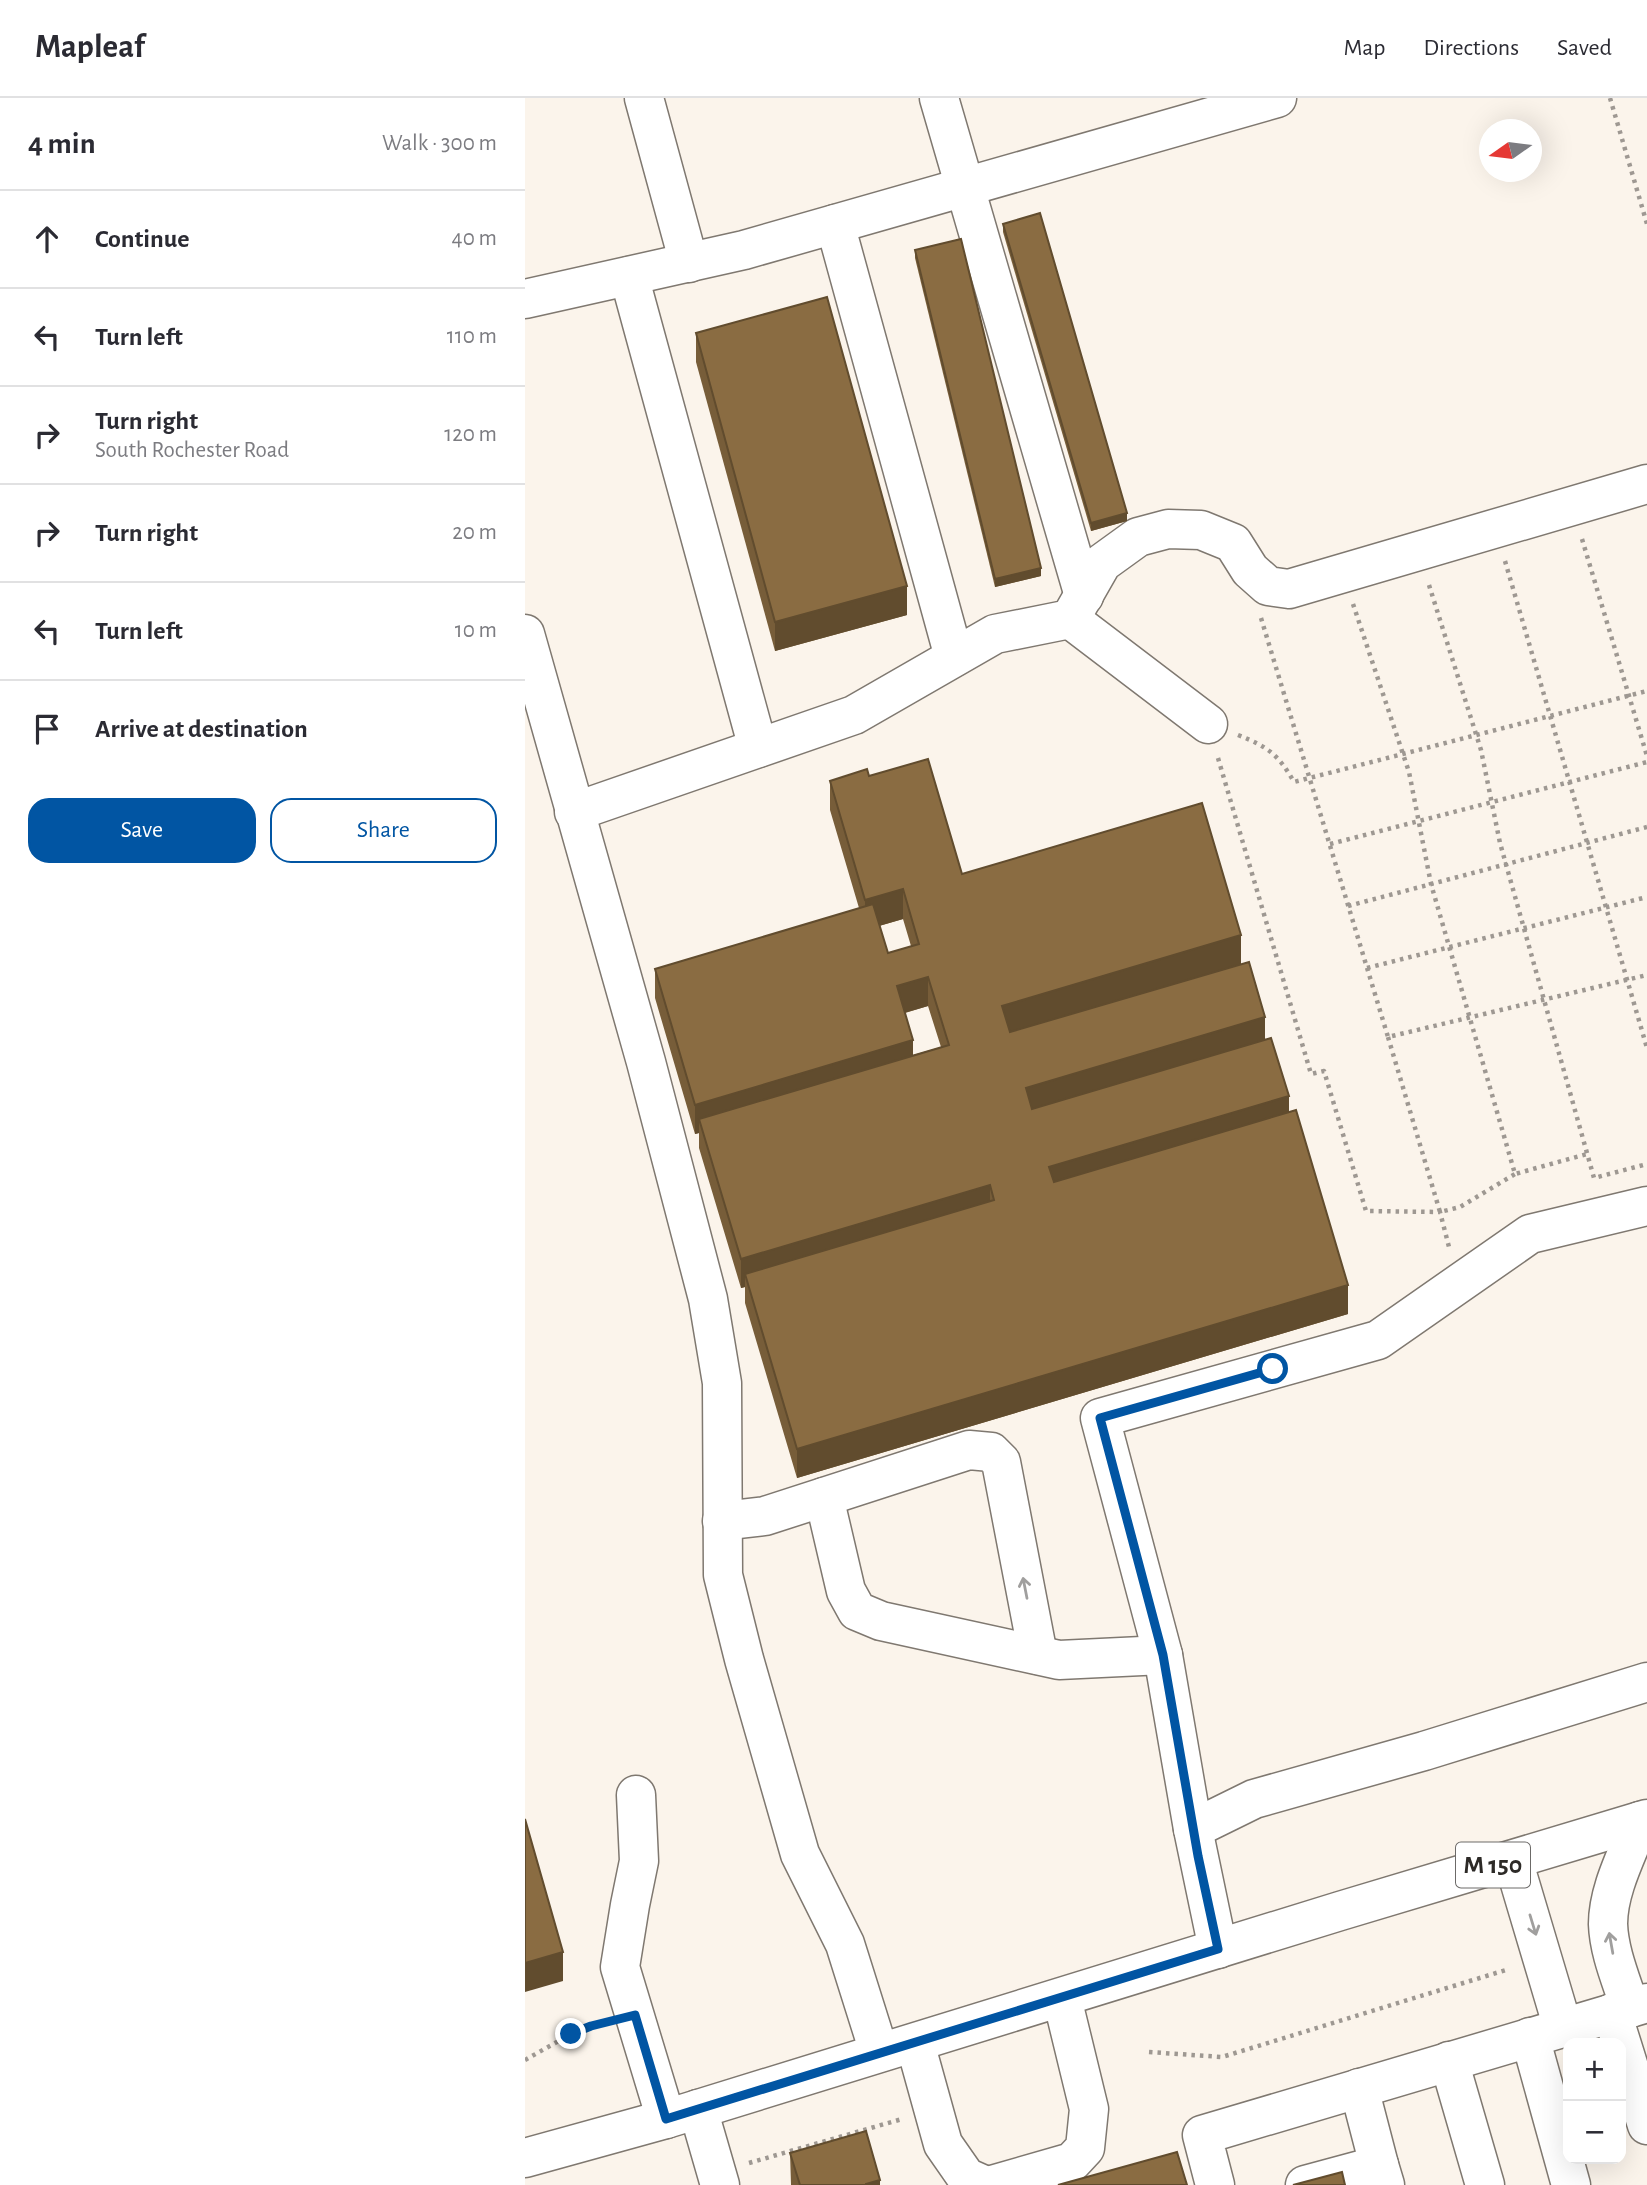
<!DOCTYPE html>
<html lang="en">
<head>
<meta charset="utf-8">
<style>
	body { margin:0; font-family:"Alegreya Sans",sans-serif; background:#f2f2f3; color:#2b2b33 }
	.controls { position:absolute; right:21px; bottom:21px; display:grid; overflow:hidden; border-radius:14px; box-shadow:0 7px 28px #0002 }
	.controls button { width:63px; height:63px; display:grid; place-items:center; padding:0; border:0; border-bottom:2px solid #e1e1e2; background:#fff; color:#2b2b33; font:35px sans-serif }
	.compass { position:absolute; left:954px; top:21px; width:63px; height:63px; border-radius:50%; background:#fff; box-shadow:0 7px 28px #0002; rotate:256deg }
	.stop { position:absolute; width:21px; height:21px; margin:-16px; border:5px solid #0155a3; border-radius:50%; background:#fff }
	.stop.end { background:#0155a3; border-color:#fff; box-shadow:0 2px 7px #0008 }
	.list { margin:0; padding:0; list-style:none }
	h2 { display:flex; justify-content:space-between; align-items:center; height:91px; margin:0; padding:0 28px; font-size:30px }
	h2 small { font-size:23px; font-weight:400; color:#7c7c81 }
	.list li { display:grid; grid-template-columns:46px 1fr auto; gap:21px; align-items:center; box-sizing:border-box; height:98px; padding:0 28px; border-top:2px solid #e1e1e2 }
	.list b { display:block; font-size:26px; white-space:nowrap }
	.list p { margin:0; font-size:23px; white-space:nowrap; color:#7c7c81 }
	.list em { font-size:23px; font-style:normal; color:#7c7c81 }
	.actions { display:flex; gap:14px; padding:21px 28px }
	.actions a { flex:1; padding:16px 0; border:2px solid #0155a3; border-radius:21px; text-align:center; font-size:24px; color:#0155a3 }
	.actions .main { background:#0155a3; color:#fff }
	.icon { flex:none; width:38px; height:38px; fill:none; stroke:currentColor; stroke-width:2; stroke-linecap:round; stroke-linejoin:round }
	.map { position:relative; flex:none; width:1122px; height:2087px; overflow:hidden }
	header { display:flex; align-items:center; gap:42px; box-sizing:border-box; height:98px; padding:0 35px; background:#fff; border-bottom:2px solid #e1e1e2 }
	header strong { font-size:33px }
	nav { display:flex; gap:38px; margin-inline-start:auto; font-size:24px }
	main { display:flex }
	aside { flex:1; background:#fff }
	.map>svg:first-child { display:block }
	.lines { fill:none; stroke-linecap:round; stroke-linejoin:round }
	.minor-casing { stroke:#7f7870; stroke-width:41 }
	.major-casing { stroke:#7f7870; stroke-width:41 }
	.path { stroke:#9e9892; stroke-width:4.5; stroke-dasharray:3.5 5; stroke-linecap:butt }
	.minor { stroke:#fff; stroke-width:38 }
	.major { stroke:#fff; stroke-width:38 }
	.wall { fill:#775d39; fill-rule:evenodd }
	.shaded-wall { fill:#614c2e }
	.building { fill:#8a6c42; stroke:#614c2e; stroke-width:2 }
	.oneway { stroke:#a09f9e }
	.route { stroke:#0155a3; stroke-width:9 }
	.labels { text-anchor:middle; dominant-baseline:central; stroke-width:7; stroke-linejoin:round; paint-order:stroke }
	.shield { fill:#fff; stroke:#6c6a68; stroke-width:2 }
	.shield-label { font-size:26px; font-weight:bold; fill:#2d2a27 }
</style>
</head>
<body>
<header>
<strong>Mapleaf</strong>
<nav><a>Map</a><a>Directions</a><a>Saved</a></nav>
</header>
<main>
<aside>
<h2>4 min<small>Walk · 300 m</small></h2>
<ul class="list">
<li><svg class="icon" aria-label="ahead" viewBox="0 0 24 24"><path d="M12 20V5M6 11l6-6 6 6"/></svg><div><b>Continue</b></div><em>40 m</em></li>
<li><svg class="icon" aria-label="left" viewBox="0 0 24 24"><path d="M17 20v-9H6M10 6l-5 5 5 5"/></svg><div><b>Turn left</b></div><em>110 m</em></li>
<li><svg class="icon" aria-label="right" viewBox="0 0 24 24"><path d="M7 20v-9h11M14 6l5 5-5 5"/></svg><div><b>Turn right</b><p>South Rochester Road</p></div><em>120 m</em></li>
<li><svg class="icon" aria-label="right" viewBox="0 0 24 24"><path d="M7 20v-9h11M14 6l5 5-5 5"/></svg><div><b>Turn right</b></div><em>20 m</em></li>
<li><svg class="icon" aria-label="left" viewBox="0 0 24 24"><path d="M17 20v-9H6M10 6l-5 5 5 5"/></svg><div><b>Turn left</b></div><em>10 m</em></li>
<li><svg class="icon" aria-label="arrive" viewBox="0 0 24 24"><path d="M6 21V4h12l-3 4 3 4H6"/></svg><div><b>Arrive at destination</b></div></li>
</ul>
<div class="actions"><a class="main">Save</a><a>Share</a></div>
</aside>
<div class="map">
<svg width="1122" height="2087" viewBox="0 0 1122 2087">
	<rect width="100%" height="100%" fill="#fbf4eb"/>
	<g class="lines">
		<defs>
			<g id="minor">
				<path d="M119 0 164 165"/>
				<path d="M414 0 559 498"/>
				<path d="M310 126 429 559"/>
				<path d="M104 178 233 650"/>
				<path d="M0 201 219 152 752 0"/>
				<path d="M545 521 683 626"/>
				<path d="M0 536 121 964 183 1201 197 1285 198 1477 219 1561 275 1756 320 1846 354 1954"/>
				<path d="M49 714 329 617 470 536 545 521 577 465 613 439 643 431 676 432 708 445 725 472 743 488 764 491 1122 386"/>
				<path d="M299 1399 321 1493 332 1513 356 1523 534 1562 638 1557"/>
				<path d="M197 1423 240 1418 444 1352 466 1354 476 1364 513 1557"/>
				<path d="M111 1697 114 1763 105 1807 95 1869 141 2021"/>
				<path d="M668 1731 729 1701 899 1653 1122 1584"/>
				<path d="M988 1762 1038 1930"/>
				<path d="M693 1851 668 1731 638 1557 575 1320 853 1242 1005 1136 1122 1108"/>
				<path d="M1105 1910C1097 1884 1084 1855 1083 1826 1083 1791 1103 1755 1115 1723"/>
				<path d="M1087 1915 1122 2027"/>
				<path d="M1005 1939 1046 2087"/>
				<path d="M390 1945 418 2046 441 2079 459 2087"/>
				<path d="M924 1963 960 2087"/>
				<path d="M834 1990 854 2067"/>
				<path d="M173 2011 195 2087"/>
				<path d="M467 2087 547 2064 560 2050 564 2011 537 1900"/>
				<path d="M690 2087 677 2037 1122 1905"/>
				<path d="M780 2087 854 2067 860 2087"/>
			</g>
			<path id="major" d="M0 2060 141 2021 815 1813 1122 1721"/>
		</defs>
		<use href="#minor" class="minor-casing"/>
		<use href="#major" class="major-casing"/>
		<g class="path">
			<path d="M1085 0 1122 126"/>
			<path d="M1057 441 1122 658"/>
			<path d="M980 463 1122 950"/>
			<path d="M904 487 956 652 975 745 1069 1080 1122 1066"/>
			<path d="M828 506 884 674 906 786 990 1076 1062 1056"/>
			<path d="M736 520 863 939 1122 877"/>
			<path d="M713 637C743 649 753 656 769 684L1122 593"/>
			<path d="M693 660 786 976 799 973 841 1113 915 1114 924 1149"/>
			<path d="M805 746 1122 664"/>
			<path d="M823 808 1122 729"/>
			<path d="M842 870 1122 799"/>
			<path d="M863 939 915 1114 935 1109 990 1076"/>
			<path d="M624 1954 697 1959 984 1871"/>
			<path d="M0 1962 46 1936 77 1926"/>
			<path d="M224 2065 377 2021"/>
		</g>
		<use href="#minor" class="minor"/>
		<use href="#major" class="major"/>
	</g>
	<g class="wall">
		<path d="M478 126 602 423 566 433 478 134Z"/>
		<path d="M390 152 516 478 470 489 390 160Z"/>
		<path d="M171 235 382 517 250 553 171 264Z"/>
		<path d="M344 678 437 776 716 866 764 1014 823 1216 272 1380 220 1205V1189L216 1190 174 1050V1035L170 1036 130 900V871L334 810 305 712V683ZM378 821 386 848 363 855 354 828ZM403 908 416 949 388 957 380 915Z"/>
		<path d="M265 2055 355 2087H266Z"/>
	</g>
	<g class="shaded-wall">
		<path d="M602 415V423L566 433V425Z"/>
		<path d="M516 470V478L470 489V481Z"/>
		<path d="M382 488V517L250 553V524Z"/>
		<path d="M378 791V821L340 832V802Z"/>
		<path d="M716 837V866L477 937V908Z"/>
		<path d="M403 879V908L372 917V888Z"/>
		<path d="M740 919V948L501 1019V990Z"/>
		<path d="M388 942V971L174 1021V1035L170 1036V1007Z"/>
		<path d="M764 998V1027L524 1098V1069Z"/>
		<path d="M465 1087V1116L220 1176V1189L216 1190V1161Z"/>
		<path d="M823 1187V1216L272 1380V1351Z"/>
		<path d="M38 1854V1883L0 1894V1865Z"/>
		<path d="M355 2082V2087H341V2086Z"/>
	</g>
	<g class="building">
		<path d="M515 115 602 415 566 425 478 126Z"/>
		<path d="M436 141 516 470 470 481 390 152Z"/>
		<path d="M302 199 382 488 250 524 171 235Z"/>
		<path d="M403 661 437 776 677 705 716 837 477 908 485 934 724 864 740 919 501 990 507 1011 746 940 764 998 524 1069 529 1084 771 1012 823 1187 272 1351 220 1176 469 1102 465 1087 216 1161 174 1021 424 947 403 879 372 888 388 942 170 1007 130 871 348 806 363 855 394 846 378 791 340 802 305 683 342 671 344 678Z"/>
		<path d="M0 1721 38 1854 0 1865Z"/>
		<path d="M341 2033 355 2082 341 2086V2087H275L265 2055Z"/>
		<path d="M652 2054 662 2087H533Z"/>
		<path d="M817 2074 820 2087H768Z"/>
	</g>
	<defs><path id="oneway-shaft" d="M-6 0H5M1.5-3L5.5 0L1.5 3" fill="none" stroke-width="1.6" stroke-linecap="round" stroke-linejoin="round" transform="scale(1.75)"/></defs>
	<g class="oneway">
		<use href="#oneway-shaft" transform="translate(500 1490) rotate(-101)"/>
		<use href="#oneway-shaft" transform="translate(1008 1827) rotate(73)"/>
		<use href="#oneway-shaft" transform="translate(1086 1845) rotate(-100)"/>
	</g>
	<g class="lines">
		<path class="route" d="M46 1936 66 1928 110 1917 141 2021 693 1851 673 1758 638 1557 575 1320 748 1271"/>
	</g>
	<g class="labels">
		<rect class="shield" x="931" y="1744.5" width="74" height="45" rx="5"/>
		<g class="shield-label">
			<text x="968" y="1767">M 150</text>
		</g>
	</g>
</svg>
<div class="controls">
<button>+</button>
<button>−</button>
</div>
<svg class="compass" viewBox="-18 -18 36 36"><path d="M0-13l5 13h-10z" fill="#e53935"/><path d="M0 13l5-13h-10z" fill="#7c7c81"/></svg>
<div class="stop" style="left:748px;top:1271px"></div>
<div class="stop end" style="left:46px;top:1936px"></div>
</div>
</main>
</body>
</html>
